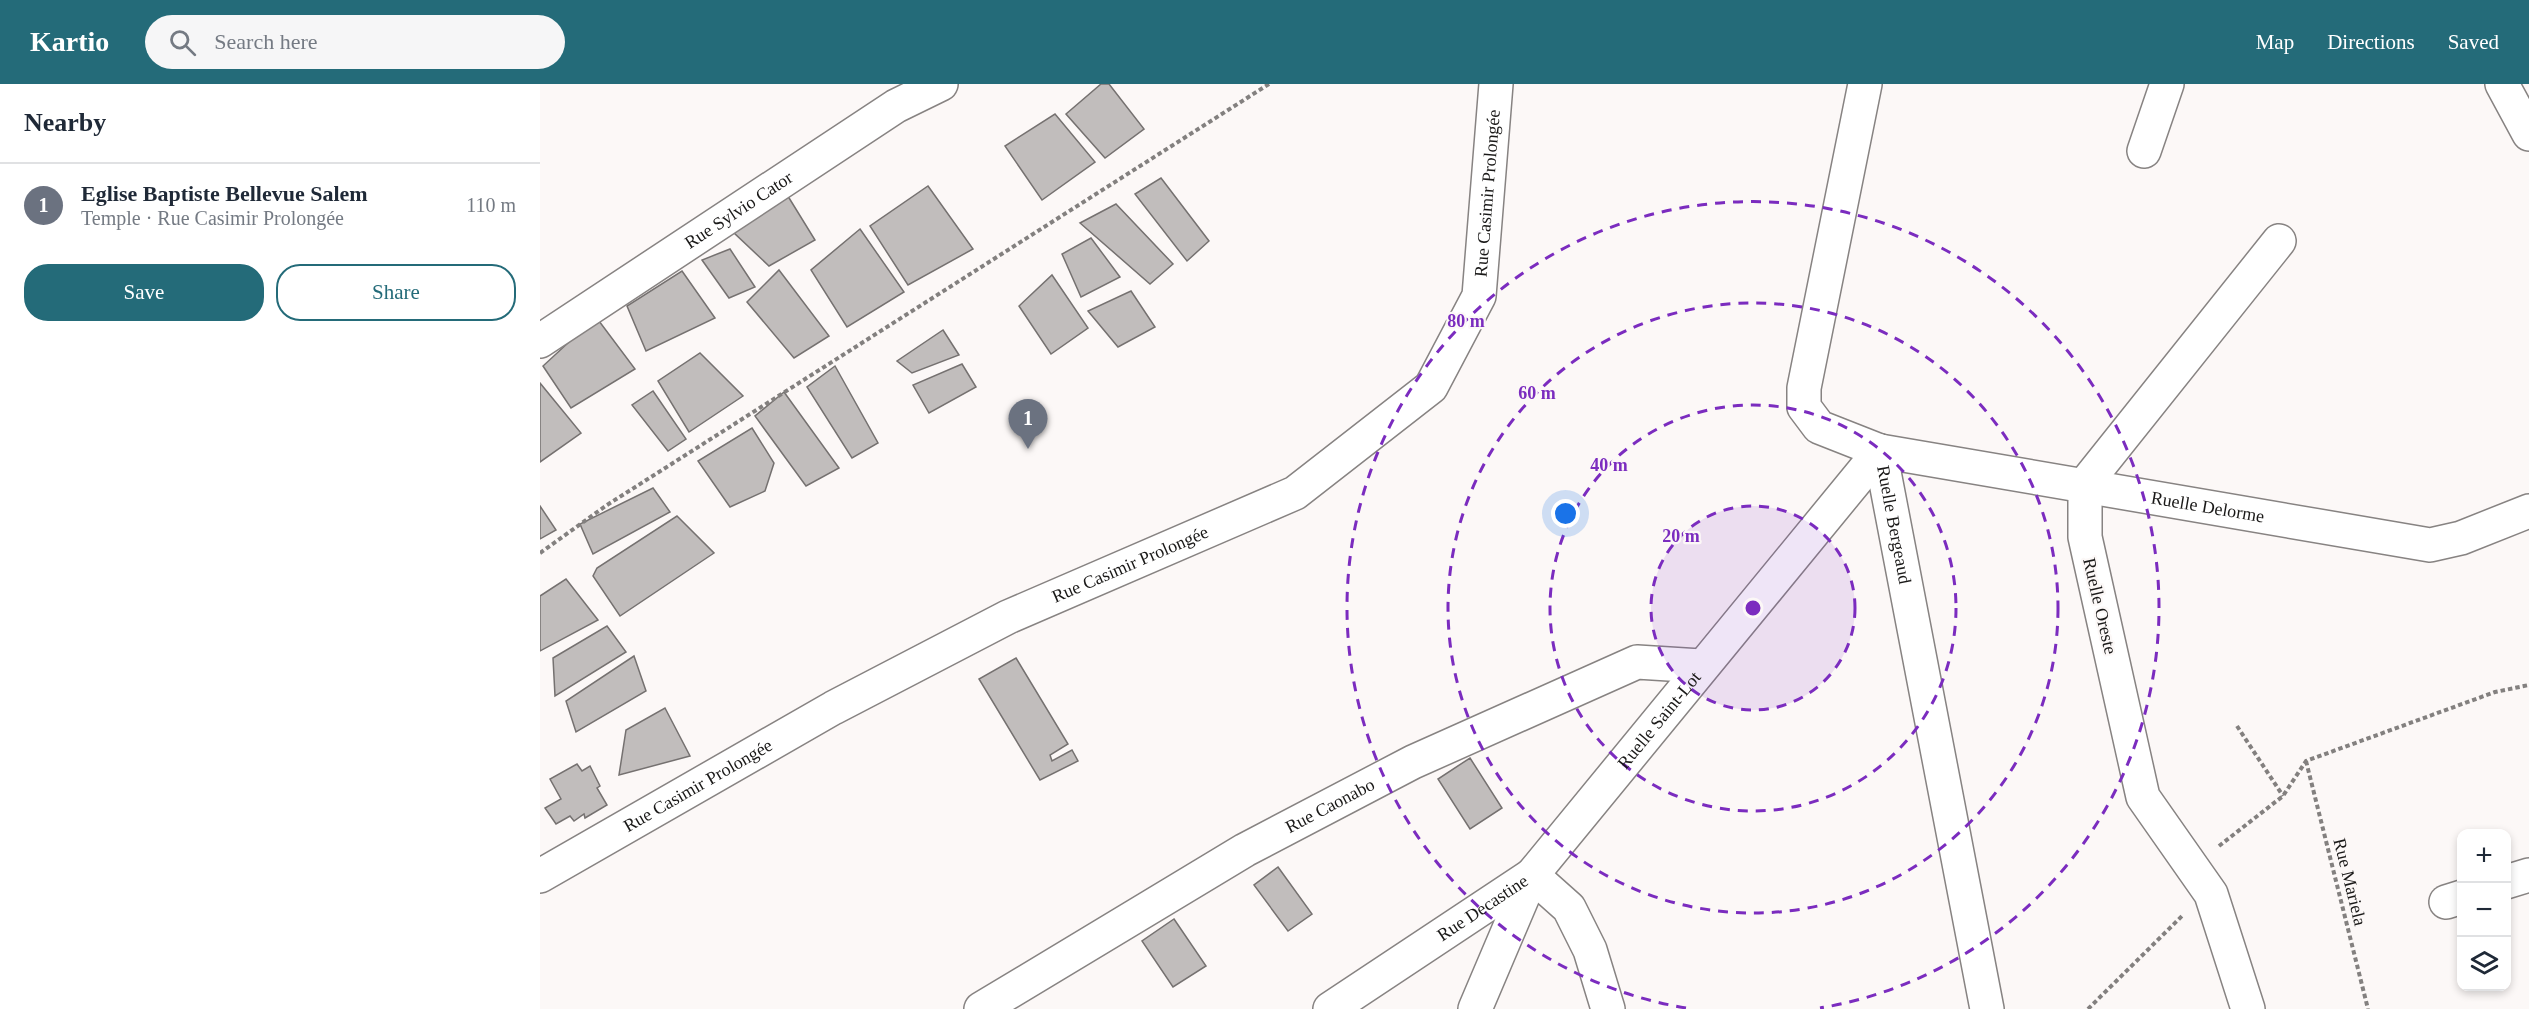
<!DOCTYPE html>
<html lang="en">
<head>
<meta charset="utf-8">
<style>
	body { margin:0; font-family:"Times New Roman",serif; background:#f6f6f7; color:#1f2937 }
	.controls { position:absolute; right:18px; bottom:18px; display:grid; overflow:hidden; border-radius:12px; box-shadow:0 3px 9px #0003 }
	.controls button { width:54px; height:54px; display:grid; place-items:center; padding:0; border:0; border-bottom:2px solid #e0e1e3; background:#fff; color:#1f2937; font:30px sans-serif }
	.you { position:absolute; left:1026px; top:430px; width:21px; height:21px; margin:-15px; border:4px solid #fff; border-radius:50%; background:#1a73e8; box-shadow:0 0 0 9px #1a73e833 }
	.badge { display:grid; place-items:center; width:39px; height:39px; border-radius:50%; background:#246b79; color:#fff; font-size:20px; font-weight:700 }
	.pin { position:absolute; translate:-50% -50px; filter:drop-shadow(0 2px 3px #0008) }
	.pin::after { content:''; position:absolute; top:32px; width:21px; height:18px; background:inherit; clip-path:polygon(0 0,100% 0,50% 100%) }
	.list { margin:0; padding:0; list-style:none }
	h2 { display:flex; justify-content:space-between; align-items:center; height:78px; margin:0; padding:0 24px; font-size:26px }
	h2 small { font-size:20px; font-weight:400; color:#747a83 }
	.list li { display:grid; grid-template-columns:39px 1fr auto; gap:18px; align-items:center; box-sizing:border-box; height:84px; padding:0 24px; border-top:2px solid #e0e1e3 }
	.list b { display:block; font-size:22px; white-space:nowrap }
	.list p { margin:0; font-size:20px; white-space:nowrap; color:#747a83 }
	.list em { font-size:20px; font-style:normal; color:#747a83 }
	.actions { display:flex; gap:12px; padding:18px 24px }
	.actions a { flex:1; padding:14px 0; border:2px solid #246b79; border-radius:24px; text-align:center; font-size:21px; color:#246b79 }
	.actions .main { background:#246b79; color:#fff }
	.icon { flex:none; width:33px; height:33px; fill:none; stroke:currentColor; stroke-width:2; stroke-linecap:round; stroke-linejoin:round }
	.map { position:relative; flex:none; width:1989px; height:925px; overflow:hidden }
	header { display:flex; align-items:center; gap:36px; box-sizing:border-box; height:84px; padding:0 30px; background:#246b79; color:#fff }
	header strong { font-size:28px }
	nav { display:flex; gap:33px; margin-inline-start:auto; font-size:21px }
	.search { width:420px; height:54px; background:#f6f6f7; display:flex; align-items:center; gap:15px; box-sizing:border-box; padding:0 21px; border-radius:33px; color:#747a83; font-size:22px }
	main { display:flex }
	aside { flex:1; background:#fff }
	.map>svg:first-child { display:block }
	.building { fill:#c1bdbc; stroke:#757170; stroke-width:1.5 }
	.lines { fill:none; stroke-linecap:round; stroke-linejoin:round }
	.minor-casing { stroke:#878382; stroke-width:36 }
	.path { stroke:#83807f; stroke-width:4; stroke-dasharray:4.5 3; stroke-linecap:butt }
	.minor { stroke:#fff; stroke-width:33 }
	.ring { fill:none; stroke:#7b2cbf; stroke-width:3; stroke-dasharray:10 8 }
	.labels { text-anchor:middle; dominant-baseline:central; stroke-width:4.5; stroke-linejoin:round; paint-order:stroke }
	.street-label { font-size:18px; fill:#1a1918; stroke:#fcf8f7 }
	.centre { fill:#7b2cbf; stroke:#fcf8f7; stroke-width:3 }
	.ring-label { font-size:18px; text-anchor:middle; font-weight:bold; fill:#7b2cbf; stroke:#fcf8f7; stroke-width:4.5; stroke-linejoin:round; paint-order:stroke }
</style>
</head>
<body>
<header>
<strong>Kartio</strong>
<div class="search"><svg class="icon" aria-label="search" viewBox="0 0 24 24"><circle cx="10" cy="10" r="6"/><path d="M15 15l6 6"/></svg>Search here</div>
<nav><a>Map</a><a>Directions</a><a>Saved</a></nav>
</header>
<main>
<aside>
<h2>Nearby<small></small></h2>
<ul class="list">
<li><span class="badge" style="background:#6b7280">1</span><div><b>Eglise Baptiste Bellevue Salem</b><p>Temple · Rue Casimir Prolongée</p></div><em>110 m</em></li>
</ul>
<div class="actions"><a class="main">Save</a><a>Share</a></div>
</aside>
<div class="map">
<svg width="1989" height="925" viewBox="0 0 1989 925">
	<rect width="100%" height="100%" fill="#fcf8f7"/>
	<g class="building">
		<path d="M561 0H569L604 45 565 74 526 30Z"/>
		<path d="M515 30 555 78 502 116 465 62Z"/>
		<path d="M621 94 669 157 647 177 595 110Z"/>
		<path d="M388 102 433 165 368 201 330 142Z"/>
		<path d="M246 109 275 156 229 182 192 147Z"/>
		<path d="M576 120 633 180 610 200 540 139Z"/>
		<path d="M320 145 364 208 307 243 271 186Z"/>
		<path d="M551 154 580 193 541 213 522 170Z"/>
		<path d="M190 165 215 203 189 214 162 176Z"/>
		<path d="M239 186 289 252 254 274 207 218Z"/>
		<path d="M142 187 175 234 106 267 87 222Z"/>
		<path d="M512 191 548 244 511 270 479 222Z"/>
		<path d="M591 207 615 243 578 263 548 227Z"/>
		<path d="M56 233 95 285 31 324 3 282Z"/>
		<path d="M403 246 419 271 372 289 357 277Z"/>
		<path d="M160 269 203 312 149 348 118 297Z"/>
		<path d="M422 280 436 303 389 329 373 301Z"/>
		<path d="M295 282 338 359 312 374 267 303Z"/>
		<path d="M0 299 41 349 0 378Z"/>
		<path d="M113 307 146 355 128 367 92 321Z"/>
		<path d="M244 308 299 384 266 402 215 332Z"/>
		<path d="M212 344 234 379 225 407 190 423 158 377Z"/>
		<path d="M113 404 130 428 53 470 40 440Z"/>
		<path d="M0 422 16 446 0 455Z"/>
		<path d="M137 432 174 469 80 532 53 492 57 484Z"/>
		<path d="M26 495 58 536 0 567V512Z"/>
		<path d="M67 542 86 568 15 612 13 574Z"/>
		<path d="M94 572 106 607 36 648 26 617Z"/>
		<path d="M476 574 528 660 510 671 512 677 532 666 538 677 500 696 439 595Z"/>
		<path d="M125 624 150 672 79 691 86 646Z"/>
		<path d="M930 674 962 724 930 745 898 695Z"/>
		<path d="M37 680 42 687 50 682 60 702 57 704 67 721 45 734 44 730 34 737 30 732 16 740 5 724 21 715 10 695Z"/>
		<path d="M738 783 772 830 748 847 714 801Z"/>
		<path d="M634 835 666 882 633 903 602 857Z"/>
	</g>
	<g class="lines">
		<defs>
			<g id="minor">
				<path id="s1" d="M1325 0 1264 304V323L1279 343 1340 367 1890 461 1921 454 1989 427"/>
				<path d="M1962 0 1989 50"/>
				<path d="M1604 67 1627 0"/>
				<path id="s2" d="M0 257 356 22 401 0"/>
				<path id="s3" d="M1340 367 1447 925"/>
				<path id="s4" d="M0 792 293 624 468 533 755 409 891 303 939 212 956 0"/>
				<path d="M1966 798 1989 791"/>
				<path d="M1906 818 1922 813"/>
				<path id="s5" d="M441 925 705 766 873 678 1097 578 1161 582"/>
				<path id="s6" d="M790 925 992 791 1029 824 1050 866 1068 925"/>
				<path id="s7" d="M935 925 992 791 1340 367"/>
				<path d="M1708 925 1671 810 1603 713 1545 453V400L1739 157"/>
			</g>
		</defs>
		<use href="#minor" class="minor-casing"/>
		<g class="path">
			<path d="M0 469 67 421 729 0"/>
			<path d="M1697 642 1743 712"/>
			<path d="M1766 677 1828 925"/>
			<path d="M1679 762 1743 712 1766 677 1955 608 1989 601"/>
			<path d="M1548 925 1642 832"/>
		</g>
		<use href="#minor" class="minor"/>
	</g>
	<circle cx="1213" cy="524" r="102" fill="#7b2cbf" fill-opacity=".12"/>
	<g class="ring">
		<circle cx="1213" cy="524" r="102"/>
		<circle cx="1213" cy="524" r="203"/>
		<circle cx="1213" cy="524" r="305"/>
		<path d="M1146 924A406 406 0 1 1 1280 924"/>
	</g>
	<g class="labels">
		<g class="street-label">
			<text stroke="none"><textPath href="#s4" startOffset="1226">Rue Casimir Prolongée</textPath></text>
			<text stroke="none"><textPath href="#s2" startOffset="238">Rue Sylvio Cator</textPath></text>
			<text stroke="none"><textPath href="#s1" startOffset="752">Ruelle Delorme</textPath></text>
			<text stroke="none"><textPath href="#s3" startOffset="75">Ruelle Bergeaud</textPath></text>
			<text stroke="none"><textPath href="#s4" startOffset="668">Rue Casimir Prolongée</textPath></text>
			<text transform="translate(1560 522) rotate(77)">Ruelle Oreste</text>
			<text stroke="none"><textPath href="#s7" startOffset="346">Ruelle Saint-Lot</textPath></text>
			<text stroke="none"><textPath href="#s4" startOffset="182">Rue Casimir Prolongée</textPath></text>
			<text stroke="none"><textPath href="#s5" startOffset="404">Rue Caonabo</textPath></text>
			<text transform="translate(1810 798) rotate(76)">Rue Mariela</text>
			<text stroke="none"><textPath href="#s6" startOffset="183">Rue Decastine</textPath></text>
		</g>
	</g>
	<circle cx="1213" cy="524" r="9" class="centre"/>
	<g class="ring-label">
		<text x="926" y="243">80 m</text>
		<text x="997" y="315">60 m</text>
		<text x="1069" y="387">40 m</text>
		<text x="1141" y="458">20 m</text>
	</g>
</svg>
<div class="controls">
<button>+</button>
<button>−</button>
<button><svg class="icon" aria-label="layers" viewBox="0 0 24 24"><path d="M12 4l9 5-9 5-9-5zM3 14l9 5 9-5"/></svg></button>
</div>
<div class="you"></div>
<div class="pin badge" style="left:488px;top:365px;background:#6b7280">1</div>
</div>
</main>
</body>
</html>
